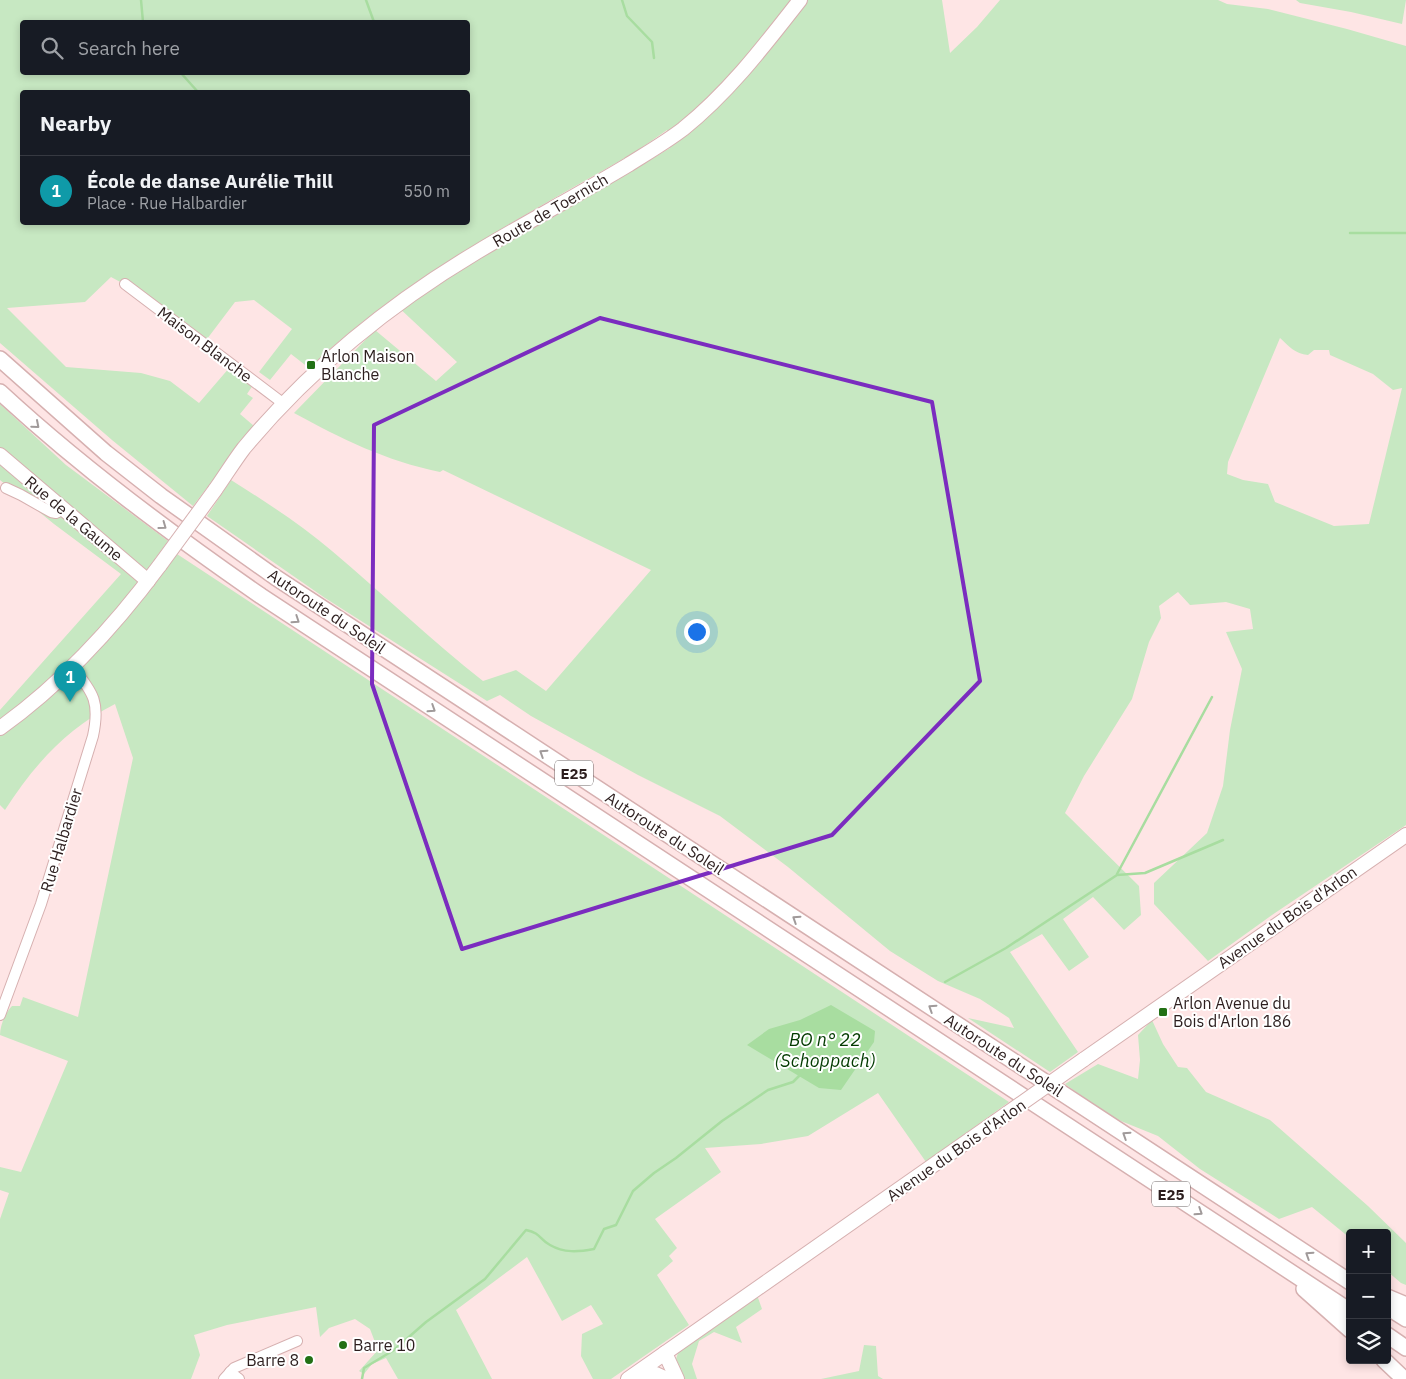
<!DOCTYPE html>
<html lang="en">
<head>
<meta charset="utf-8">
<style>
	body { margin:0; font-family:"IBM Plex Sans",sans-serif; background:#20242c; color:#f1f3f6 }
	.controls { position:absolute; right:15px; bottom:15px; display:grid; overflow:hidden; border-radius:5px; box-shadow:0 2px 8px #0003 }
	.controls button { width:45px; height:45px; display:grid; place-items:center; padding:0; border:0; border-bottom:1px solid #363941; background:#171b24; color:#f1f3f6; font:25px sans-serif }
	.you { position:absolute; left:696px; top:631px; width:18px; height:18px; margin:-12px; border:4px solid #fff; border-radius:50%; background:#1a73e8; box-shadow:0 0 0 8px #1a73e833 }
	.badge { display:grid; place-items:center; width:32px; height:32px; border-radius:50%; background:#94b891; color:#fff; font-size:16px; font-weight:700 }
	.pin { position:absolute; translate:-50% -41px; filter:drop-shadow(0 1px 2px #0008) }
	.pin::after { content:''; position:absolute; top:26px; width:18px; height:15px; background:inherit; clip-path:polygon(0 0,100% 0,50% 100%) }
	.list { margin:0; padding:0; list-style:none }
	h2 { display:flex; justify-content:space-between; align-items:center; height:65px; margin:0; padding:0 20px; font-size:21px }
	h2 small { font-size:16px; font-weight:400; color:#9ea1a6 }
	.list li { display:grid; grid-template-columns:32px 1fr auto; gap:15px; align-items:center; box-sizing:border-box; height:70px; padding:0 20px; border-top:1px solid #363941 }
	.list b { display:block; font-size:19px; white-space:nowrap }
	.list p { margin:0; font-size:16px; white-space:nowrap; color:#9ea1a6 }
	.list em { font-size:16px; font-style:normal; color:#9ea1a6 }
	.icon { flex:none; width:28px; height:28px; fill:none; stroke:currentColor; stroke-width:2; stroke-linecap:round; stroke-linejoin:round }
	.map { position:relative; flex:none; width:1406px; height:1379px; overflow:hidden }
	.search { position:absolute; background:#171b24; box-shadow:0 2px 8px #0003; left:20px; top:20px; width:450px; height:55px; display:flex; align-items:center; gap:12px; box-sizing:border-box; padding:0 18px; border-radius:5px; color:#9ea1a6; font-size:19px }
	.panel { position:absolute; background:#171b24; box-shadow:0 2px 8px #0003; left:20px; top:90px; width:450px; height:135px; border-radius:5px }
	.map>svg:first-child { display:block }
	.green { fill:#c7e8c2; fill-rule:evenodd }
	.water { fill:#a8dda0 }
	.lines { fill:none; stroke-linecap:round; stroke-linejoin:round }
	.stream { stroke:#a8dda0; stroke-width:2.5 }
	.minor-casing { stroke:#d6b0b0; stroke-width:12 }
	.major-casing { stroke:#d6b0b0; stroke-width:16 }
	.highway-casing { stroke:#d6b0b0; stroke-width:18 }
	.minor { stroke:#fff; stroke-width:10 }
	.major { stroke:#fff; stroke-width:14 }
	.highway { stroke:#fff; stroke-width:15 }
	.major-bridge-casing { stroke:#d6b0b0; stroke-width:16; stroke-linecap:butt }
	.major-bridge { stroke:#fff; stroke-width:14 }
	.oneway { stroke:#a09a9a }
	.marked { fill:none; stroke:#7b2cbf; stroke-width:4; stroke-linejoin:round }
	.poi-dot { fill:#227015; stroke:#fff; stroke-width:2 }
	.labels { text-anchor:middle; dominant-baseline:central; stroke-width:4; stroke-linejoin:round; paint-order:stroke }
	.shield { fill:#fff; stroke:#6b6262; stroke-width:1 }
	.shield-label { font-size:15px; font-weight:bold; fill:#2c1e1e }
	.street-label { font-size:16px; fill:#2c1e1e; stroke:#fff }
	.poi-label { font-size:16px; fill:#2c1e1e; stroke:#fff; text-anchor:start }
	.water-label { font-size:18px; font-style:italic; fill:#033b00; stroke:#fff }
</style>
</head>
<body>
<div class="map">
<svg width="1406" height="1379" viewBox="0 0 1406 1379">
	<rect width="100%" height="100%" fill="#fee5e5"/>
	<g class="green">
		<path d="M0 0H942L950 53 977 27 1000 0H1218L1227 4 1268 9 1347 29 1406 46V825L1272 915 1208 961 1154 904V883L1207 833 1223 786 1230 730 1242 669 1226 632 1253 629 1250 609 1226 602 1190 605 1178 592 1159 606 1161 618 1149 642 1132 699 1084 776 1065 813 1139 886 1141 915 1124 930 1093 897 1063 919 1089 957 1069 971 1042 934 1010 952 1078 1052 1050 1072 968 1018 1014 1028 1009 1018 980 999 938 981 890 951 788 867 720 816 638 775 531 716 500 695 487 701 325 598 207 516 231 480C266 502 300 524 332 551 383 594 431 640 483 681L516 670 546 691 651 570 443 470 440 472C386 461 342 439 294 413L375 330 436 381 457 362 396 305 546 213 550 219 670 148 667 130 637 151C523 217 405 277 309 368L291 354 270 380 259 372 292 329 254 300 235 302 207 339 152 299 111 277 85 302 7 308 66 367 141 373 170 381 199 403 230 367 253 385 247 394 253 398 240 414 254 426 193 506 112 440 0 343ZM22 22H468V72H22ZM22 92H468V222H22ZM1280 338C1289 346 1295 354 1308 355L1314 350H1329L1330 355 1373 374 1393 390 1402 388 1369 524 1334 526 1275 502 1268 484 1243 480 1227 474 1228 462Z"/>
		<path d="M1296 0H1406L1402 24 1351 12 1300 3Z"/>
		<path d="M0 404 66 465 168 541 154 560 165 569 177 554 1009 1102 926 1162 878 1093 808 1136 761 1144 705 1148 721 1172 655 1219 677 1248 669 1256 673 1261 657 1275 689 1325 611 1379H593L581 1356 582 1334 603 1324 591 1305 562 1321 527 1257 456 1310 492 1379H398L386 1358 372 1364 364 1374 359 1371 360 1370 378 1350 370 1329 355 1319 329 1328 320 1337 316 1307 227 1325 194 1335 200 1355 191 1379H0V1219L9 1193 0 1190V1167L21 1172 68 1061 0 1035C0 1026 5 1013 12 1006H20L23 997 78 1017 133 758 115 704C67 728 33 766 5 810L0 805V710L121 574 54 524 0 480Z"/>
		<path d="M1152 1020 1163 1044 1178 1067 1187 1068 1206 1092 1270 1120 1368 1206 1406 1243V1285L1401 1283 1387 1271V1233H1350V1238L1312 1207 1279 1219 1200 1169 1158 1136 1111 1117 1065 1084 1098 1064 1138 1079 1140 1060 1138 1035Z"/>
		<path d="M757 1295 762 1309 736 1327 742 1343 714 1332 699 1341 692 1364 697 1379H685L676 1359 679 1350Z"/>
		<path d="M864 1345 876 1346 878 1376 883 1379H821L859 1371Z"/>
	</g>
	<path class="water" d="M831 1005 875 1031 874 1042 841 1090 819 1088 747 1045 769 1029 800 1020Z"/>
	<g class="lines">
		<g class="stream">
			<path d="M141 0 143 22"/>
			<path d="M366 0 374 22"/>
			<path d="M622 0 627 16 652 42 654 58"/>
			<path d="M180 72 198 92"/>
			<path d="M1350 233H1406"/>
			<path d="M1117 874 1212 697"/>
			<path d="M945 982 1006 948 1117 875 1145 873 1223 840"/>
			<path d="M362 1379 364 1368 394 1350 426 1322 485 1279 526 1230C541 1233 539 1239 550 1245 564 1253 578 1252 594 1249L604 1229 616 1225 633 1191 654 1173 676 1158 722 1121 768 1090 793 1082 801 1074"/>
		</g>
		<defs>
			<g id="minor">
				<path d="M125 284 284 404"/>
				<path d="M6 488 21 495 51 512 56 513 64 509"/>
				<path d="M0 1015 41 904 93 736C100 703 94 693 73 668"/>
				<path d="M230 1372 239 1379"/>
				<path d="M224 1379 234 1368 297 1341"/>
			</g>
			<g id="major">
				<path d="M0 455 148 581"/>
				<path d="M215 490C225 476 234 461 244 448 309 370 390 304 477 252 527 222 578 195 628 165 647 153 666 142 683 129 729 92 764 46 800 0"/>
				<path d="M0 728C63 683 114 627 160 565"/>
				<path d="M1083 1060 1406 835"/>
				<path d="M665 1353 677 1379"/>
				<path d="M633 1376 656 1374 667 1379"/>
				<path d="M628 1379 995 1122"/>
			</g>
			<g id="highway">
				<path d="M0 359 106 453 161 496 275 577 1350 1282"/>
				<path d="M0 392C81 467 170 533 261 596L1350 1311"/>
				<path d="M1304 1289 1350 1330"/>
				<path d="M1387 1297 1406 1305"/>
				<path d="M1387 1307 1406 1319"/>
				<path d="M1387 1335 1406 1348"/>
				<path d="M1384 1360 1404 1379"/>
			</g>
		</defs>
		<use href="#minor" class="minor-casing"/>
		<use href="#major" class="major-casing"/>
		<use href="#highway" class="highway-casing"/>
		<use href="#minor" class="minor"/>
		<use href="#major" class="major"/>
		<use href="#highway" class="highway"/>
		<defs>
			<g id="major-bridge">
				<path d="M160 565 215 490"/>
				<path d="M995 1122 1083 1060"/>
			</g>
		</defs>
		<use href="#major-bridge" class="major-bridge-casing"/>
		<use href="#major-bridge" class="major-bridge"/>
	</g>
	<defs><path id="oneway-chevron" d="M-2-3.5L2.5 0L-2 3.5" fill="none" stroke-width="1.6" stroke-linecap="round" stroke-linejoin="round" transform="scale(1.25)"/></defs>
	<g class="oneway">
		<use href="#oneway-chevron" transform="translate(36 425) rotate(41)"/>
		<use href="#oneway-chevron" transform="translate(163 526) rotate(36)"/>
		<use href="#oneway-chevron" transform="translate(296 620) rotate(34)"/>
		<use href="#oneway-chevron" transform="translate(432 709) rotate(33)"/>
		<use href="#oneway-chevron" transform="translate(543 753) rotate(-147)"/>
		<use href="#oneway-chevron" transform="translate(796 919) rotate(-147)"/>
		<use href="#oneway-chevron" transform="translate(932 1008) rotate(-147)"/>
		<use href="#oneway-chevron" transform="translate(1126 1135) rotate(-147)"/>
		<use href="#oneway-chevron" transform="translate(1199 1212) rotate(33)"/>
		<use href="#oneway-chevron" transform="translate(1309 1255) rotate(-147)"/>
	</g>
	<path class="marked" d="M600 318 932 402 980 681 832 835 462 949 372 684 374 425Z"/>
	<g class="poi-dot">
		<rect x="306" y="360" width="10" height="10" rx="2.5"/>
		<rect x="1158" y="1007" width="10" height="10" rx="2.5"/>
		<circle cx="343" cy="1345" r="5"/>
		<circle cx="309" cy="1360" r="5"/>
	</g>
	<g class="labels">
		<g class="shield">
			<rect x="555" y="760.5" width="38" height="25" rx="4"/>
			<rect x="1152" y="1181.5" width="38" height="25" rx="4"/>
		</g>
		<g class="shield-label">
			<text x="574" y="773">E25</text>
			<text x="1171" y="1194">E25</text>
		</g>
		<g class="street-label">
			<text transform="translate(550 210) rotate(-30)">Route de Toernich</text>
			<text transform="translate(205 344) rotate(37)">Maison Blanche</text>
			<text transform="translate(74 518) rotate(40)">Rue de la Gaume</text>
			<text transform="translate(327 611) rotate(34)">Autoroute du Soleil</text>
			<text transform="translate(665 833) rotate(33)">Autoroute du Soleil</text>
			<text transform="translate(61 840) rotate(-73)">Rue Halbardier</text>
			<text transform="translate(1287 917) rotate(-35)">Avenue du Bois d'Arlon</text>
			<text transform="translate(1004 1055) rotate(33)">Autoroute du Soleil</text>
			<text transform="translate(956 1150) rotate(-35)">Avenue du Bois d'Arlon</text>
		</g>
		<g class="poi-label">
			<text x="321" y="356">Arlon Maison<tspan x="321" dy="18">Blanche</tspan></text>
			<text x="1173" y="1003">Arlon Avenue du<tspan x="1173" dy="18">Bois d'Arlon 186</tspan></text>
			<text x="353" y="1345">Barre 10</text>
			<text x="299" y="1360" text-anchor="end">Barre 8</text>
		</g>
		<g class="water-label">
			<text x="825" y="1039">BO n° 22<tspan x="825" dy="21">(Schoppach)</tspan></text>
		</g>
	</g>
</svg>
<div class="controls">
<button>+</button>
<button>−</button>
<button><svg class="icon" aria-label="layers" viewBox="0 0 24 24"><path d="M12 4l9 5-9 5-9-5zM3 14l9 5 9-5"/></svg></button>
</div>
<div class="you"></div>
<div class="pin badge" style="left:70px;top:702px;background:#0f9aa8">1</div>
<div class="search"><svg class="icon" aria-label="search" viewBox="0 0 24 24"><circle cx="10" cy="10" r="6"/><path d="M15 15l6 6"/></svg>Search here</div>
<section class="panel">
<h2>Nearby<small></small></h2>
<ul class="list">
<li><span class="badge" style="background:#0f9aa8">1</span><div><b>École de danse Aurélie Thill</b><p>Place · Rue Halbardier</p></div><em>550 m</em></li>
</ul>
</section>
</div>
</body>
</html>
